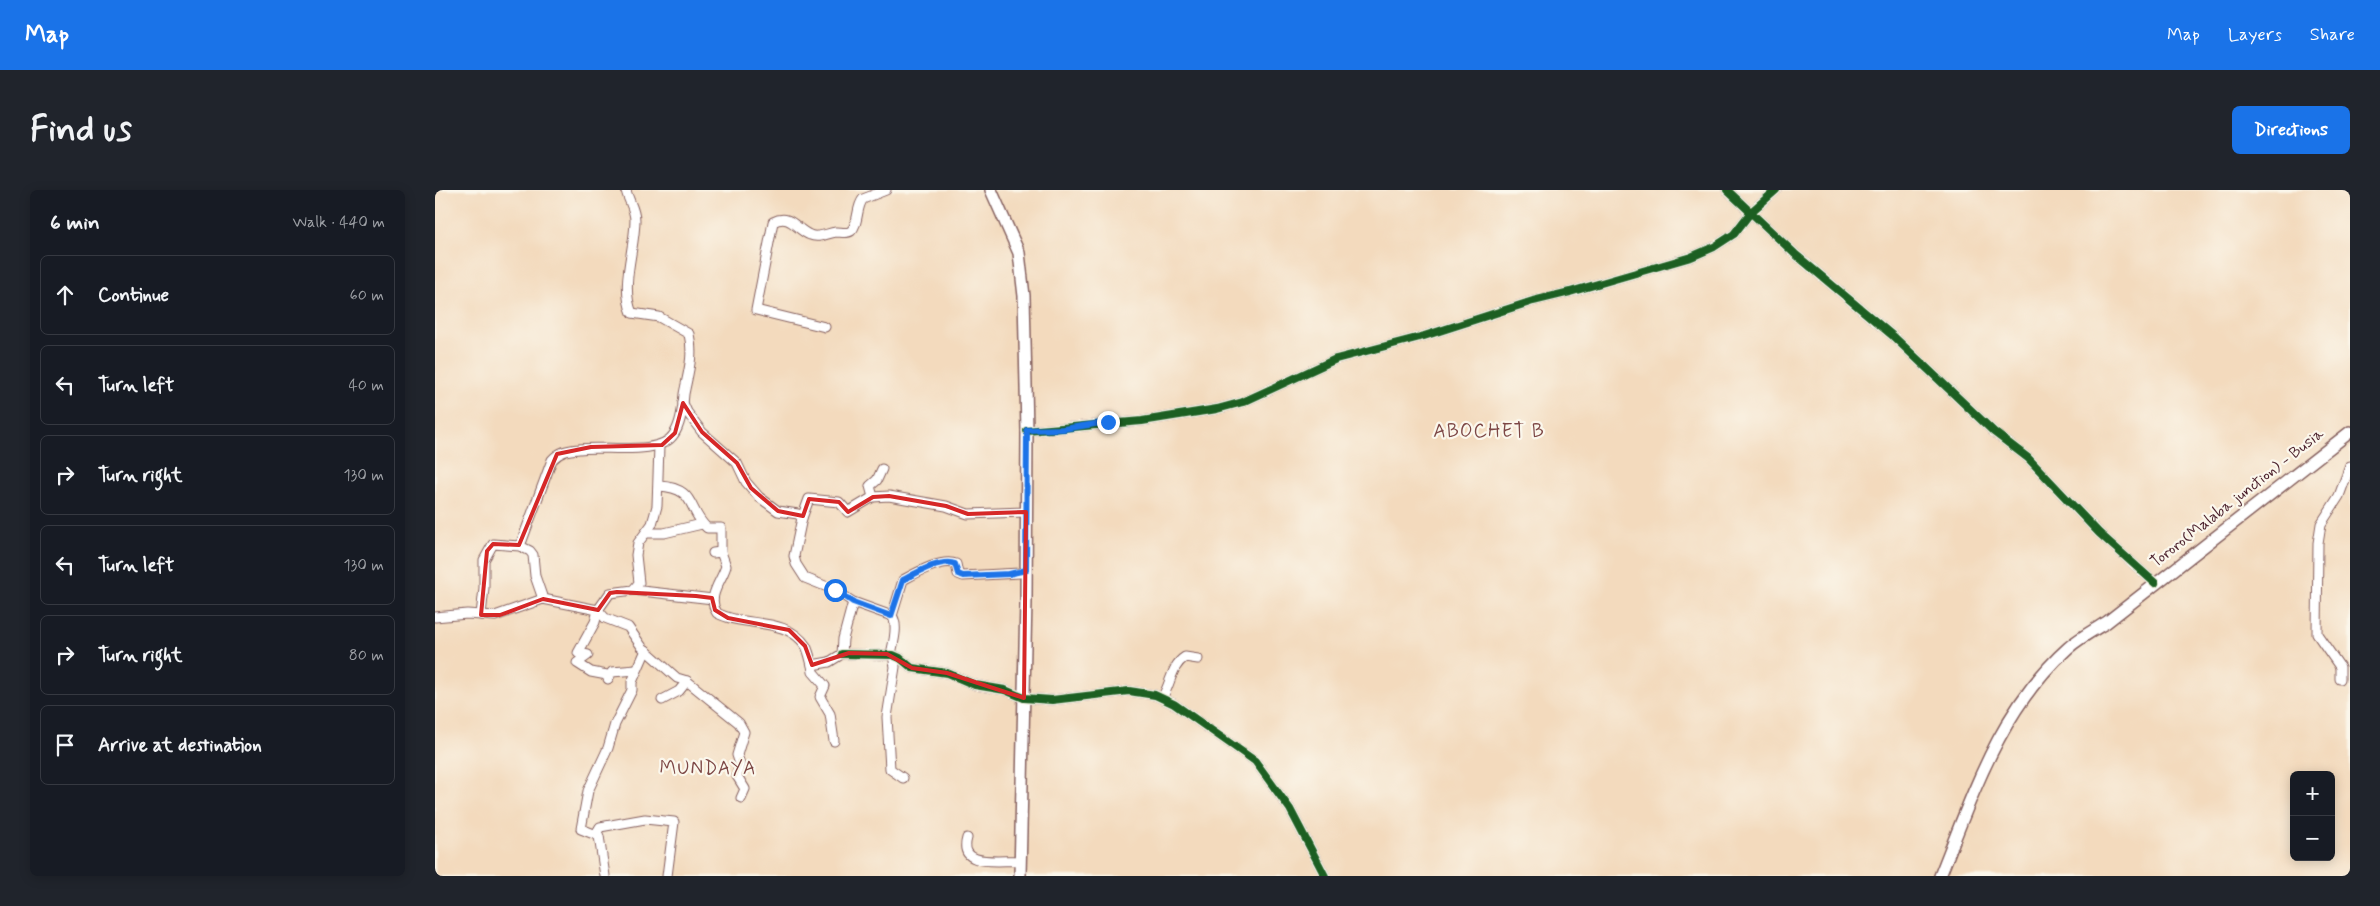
<!DOCTYPE html>
<html lang="en">
<head>
<meta charset="utf-8">
<style>
	body { margin:0; font-family:Mynerve,sans-serif; background:#20242c; color:#f1f3f6 }
	.controls { position:absolute; right:15px; bottom:15px; display:grid; overflow:hidden; border-radius:8px; box-shadow:0 2px 12px #0003 }
	.controls button { width:45px; height:45px; display:grid; place-items:center; padding:0; border:0; border-bottom:1px solid #363941; background:#171b24; color:#f1f3f6; font:25px sans-serif }
	.stop { position:absolute; width:15px; height:15px; margin:-11px; border:4px solid #1a73e8; border-radius:50%; background:#fff }
	.stop.end { background:#1a73e8; border-color:#fff; box-shadow:0 1px 5px #0008 }
	.list { margin:0; padding:0; list-style:none }
	h2 { display:flex; justify-content:space-between; align-items:center; height:65px; margin:0; padding:0 20px; font-size:21px }
	h2 small { font-size:16px; font-weight:400; color:#9ea1a6 }
	.list li { display:grid; grid-template-columns:32px 1fr auto; gap:15px; align-items:center; box-sizing:border-box; height:80px; margin:0 10px 10px; padding:0 10px; border:1px solid #363941; border-radius:8px }
	.list b { display:block; font-size:19px; white-space:nowrap }
	.list em { font-size:16px; font-style:normal; color:#9ea1a6 }
	.icon { flex:none; width:28px; height:28px; fill:none; stroke:currentColor; stroke-width:2; stroke-linecap:round; stroke-linejoin:round }
	.map { position:relative; flex:none; width:1915px; height:686px; overflow:hidden; border-radius:8px }
	header { display:flex; align-items:center; gap:30px; box-sizing:border-box; height:70px; padding:0 25px; background:#1a73e8; color:#fff }
	header strong { font-size:24px }
	nav { display:flex; gap:28px; margin-inline-start:auto; font-size:18px }
	.intro { display:flex; align-items:center; justify-content:space-between; box-sizing:border-box; height:120px; padding:0 30px }
	h1 { margin:0; font-size:35px }
	.button { padding:12px 22px; border-radius:8px; background:#1a73e8; color:#fff; font-size:18px; font-weight:700 }
	main { display:flex; gap:30px; padding:0 30px }
	aside { flex:1; background:#171b24; border-radius:8px; box-shadow:0 2px 12px #0003 }
	.map>svg:first-child { display:block }
	.lines { fill:none; stroke-linecap:round; stroke-linejoin:round }
	.minor-casing { stroke:#85605e; stroke-width:11 }
	.major-casing { stroke:#85605e; stroke-width:14 }
	.minor { stroke:#fff; stroke-width:9 }
	.major { stroke:#fff; stroke-width:11 }
	.cycleway-casing { stroke:#fbf7ec; stroke-width:11 }
	.cycleway { stroke:#1b5e20; stroke-width:8 }
	.route { stroke:#1a73e8; stroke-width:6 }
	.marked { fill:none; stroke:#d62828; stroke-width:4; stroke-linejoin:round }
	.labels { text-anchor:middle; dominant-baseline:central; stroke-width:4.5; stroke-linejoin:round; paint-order:stroke }
	.street-label { font-size:16px; fill:#4a1f2b; stroke:#fbf7ec }
	.quarter-label { font-size:19px; letter-spacing:1px; fill:#7d4745; stroke:#fbf7ec }
</style>
</head>
<body>
<header>
<strong>Map</strong>
<nav><a>Map</a><a>Layers</a><a>Share</a></nav>
</header>
<div class="intro"><h1>Find us</h1><a class="button">Directions</a></div>
<main>
<aside>
<h2>6 min<small>Walk · 440 m</small></h2>
<ul class="list">
<li><svg class="icon" aria-label="ahead" viewBox="0 0 24 24"><path d="M12 20V5M6 11l6-6 6 6"/></svg><div><b>Continue</b></div><em>60 m</em></li>
<li><svg class="icon" aria-label="left" viewBox="0 0 24 24"><path d="M17 20v-9H6M10 6l-5 5 5 5"/></svg><div><b>Turn left</b></div><em>40 m</em></li>
<li><svg class="icon" aria-label="right" viewBox="0 0 24 24"><path d="M7 20v-9h11M14 6l5 5-5 5"/></svg><div><b>Turn right</b></div><em>130 m</em></li>
<li><svg class="icon" aria-label="left" viewBox="0 0 24 24"><path d="M17 20v-9H6M10 6l-5 5 5 5"/></svg><div><b>Turn left</b></div><em>130 m</em></li>
<li><svg class="icon" aria-label="right" viewBox="0 0 24 24"><path d="M7 20v-9h11M14 6l5 5-5 5"/></svg><div><b>Turn right</b></div><em>80 m</em></li>
<li><svg class="icon" aria-label="arrive" viewBox="0 0 24 24"><path d="M6 21V4h12l-3 4 3 4H6"/></svg><div><b>Arrive at destination</b></div></li>
</ul>
</aside>
<div class="map">
<svg width="1915" height="686" viewBox="0 0 1915 686">
	<rect width="100%" height="100%" fill="#fbf7ec"/>
	<filter id="ink" filterUnits="userSpaceOnUse"><feTurbulence type="fractalNoise" baseFrequency=".02" numOctaves="2"/><feDisplacementMap in="SourceGraphic" scale="10" xChannelSelector="R" yChannelSelector="G"/><feConvolveMatrix kernelMatrix="1 2 1 2 8 2 1 2 1" color-interpolation-filters="sRGB"/></filter>
	<filter id="wash" filterUnits="userSpaceOnUse"><feTurbulence type="fractalNoise" baseFrequency=".0096" numOctaves="4" result="noise"/><feDisplacementMap in="SourceGraphic" scale="20" xChannelSelector="R" yChannelSelector="G"/><feGaussianBlur stdDeviation="1.12" result="paint"/><feColorMatrix in="noise" values="0 0 0 0 0 0 0 0 0 0 0 0 0 0 0 0 0 1.4 0 .05"/><feComposite in="paint" operator="in"/></filter>
	<g filter="url(#wash)">
		<rect width="100%" height="100%" fill="#f3dabd"/>
	</g>
	<g filter="url(#ink)">
		<g class="lines">
			<defs>
				<g id="minor">
					<path d="M1292 0 1360 64 1458 146 1559 242 1593 268 1664 343 1720 393"/>
					<path d="M390 137 321 120 338 32C356 23 360 39 375 45 384 49 392 43 401 42 406 42 412 44 416 41 424 34 421 17 428 9L451 0"/>
					<path d="M248 213 252 222 267 242 302 273 311 292 324 307 343 321 363 324 367 328"/>
					<path d="M592 241 707 231 782 219 808 212 901 169 989 146 1098 111 1135 102 1256 67 1279 57 1299 44 1316 22 1341 0"/>
					<path d="M224 296C262 298 252 320 272 338H286V362"/>
					<path d="M438 307 435 296 442 290 447 279"/>
					<path d="M211 343H229L267 334"/>
					<path d="M85 356 117 270C125 261 133 260 144 259 169 255 225 267 239 244 246 234 248 217 249 204 253 183 259 166 254 144L224 127 197 123C185 95 200 59 200 30 200 19 193 10 191 0"/>
					<path d="M278 363 286 362 291 376C287 391 271 406 282 423 310 438 351 426 371 456 374 462 375 468 377 475L394 472 407 464 408 449 418 412"/>
					<path d="M198 400 278 409"/>
					<path d="M163 420 170 428 193 437 207 457 242 488 252 491 304 533 309 542 302 565 305 574 302 586 310 599 306 608"/>
					<path d="M163 420 160 432 143 463 153 465 142 473 156 482 172 485 173 489 177 482 201 480"/>
					<path d="M46 425 49 398V370L58 354 85 356 95 361 98 365 100 386 108 409"/>
					<path d="M457 426 418 412 400 400 370 388 361 374 359 366 367 328 374 309 404 312 413 322 438 307 454 306 511 316 533 324 591 322"/>
					<path d="M0 427 32 424 60 426 108 409 163 420 175 403 198 400 204 393 201 365 203 353 217 334 222 316 224 256"/>
					<path d="M407 464 458 465 465 468 477 478 512 483 540 495 570 500 589 508 617 510 694 501 720 505 739 514 820 571 855 619 890 686"/>
					<path d="M456 464C458 454 464 435 457 426L468 390C481 383 507 368 521 374L523 384 528 386 585 383 591 380"/>
					<path d="M458 465 460 477 452 527 455 579 468 588"/>
					<path d="M377 475 378 482 390 496 385 507 395 524 399 551"/>
					<path d="M1905 489V477L1882 444 1883 353 1886 334 1904 306 1915 276"/>
					<path d="M727 508C736 494 736 476 750 467L763 469"/>
					<path d="M227 510 244 501 252 491"/>
					<path d="M161 644 165 637 210 629 239 632 232 686"/>
					<path d="M532 648C523 679 567 669 585 671"/>
					<path d="M170 686 164 646 146 639 153 601 173 558 180 534 197 500V492L211 460"/>
				</g>
				<g id="major">
					<path d="M556 0 584 63 589 106 592 241 591 410 585 686"/>
					<path d="M1505 686C1538 604 1565 519 1633 458 1644 448 1659 440 1672 432L1915 242"/>
				</g>
			</defs>
			<use href="#minor" class="minor-casing"/>
			<use href="#major" class="major-casing"/>
			<use href="#minor" class="minor"/>
			<use href="#major" class="major"/>
			<defs>
				<g id="cycleway">
					<path d="M1292 0 1360 64 1458 146 1559 242 1593 268 1664 343 1720 393"/>
					<path d="M592 241 707 231 782 219 808 212 901 169 989 146 1098 111 1135 102 1256 67 1279 57 1299 44 1316 22 1341 0"/>
					<path d="M407 464 458 465 465 468 477 478 512 483 540 495 570 500 589 508 617 510 694 501 720 505 739 514 820 571 855 619 890 686"/>
				</g>
			</defs>
			<use href="#cycleway" class="cycleway-casing"/>
			<use href="#cycleway" class="cycleway"/>
		</g>
	</g>
	<g class="lines" filter="url(#ink)">
		<path class="route" d="M400 400 418 412 456 426 468 390C481 383 507 368 520 374L523 384 528 386 574 384 591 380 592 240 628 239 673 232"/>
	</g>
	<path class="marked" d="M248 213 267 242 302 273 316 298 343 321 368 326 374 309 404 312 413 322 438 307 454 306 511 316 533 324 591 322 589 508 512 483 477 478 452 464 414 463 377 475 370 456 354 440 293 428 280 420 277 408 261 406 182 402 175 403 163 420 108 409 65 425H46L52 361 58 354 84 355 122 264 156 257 227 255 240 243Z"/>
	<g class="labels">
		<g class="street-label">
			<text transform="translate(1802 308) rotate(-38)">Tororo(Malaba junction) - Busia</text>
		</g>
		<g class="quarter-label">
			<text x="1054" y="241">ABOCHET B</text>
			<text x="273" y="578">MUNDAYA</text>
		</g>
	</g>
</svg>
<div class="controls">
<button>+</button>
<button>−</button>
</div>
<div class="stop" style="left:400px;top:400px"></div>
<div class="stop end" style="left:673px;top:232px"></div>
</div>
</main>
</body>
</html>
